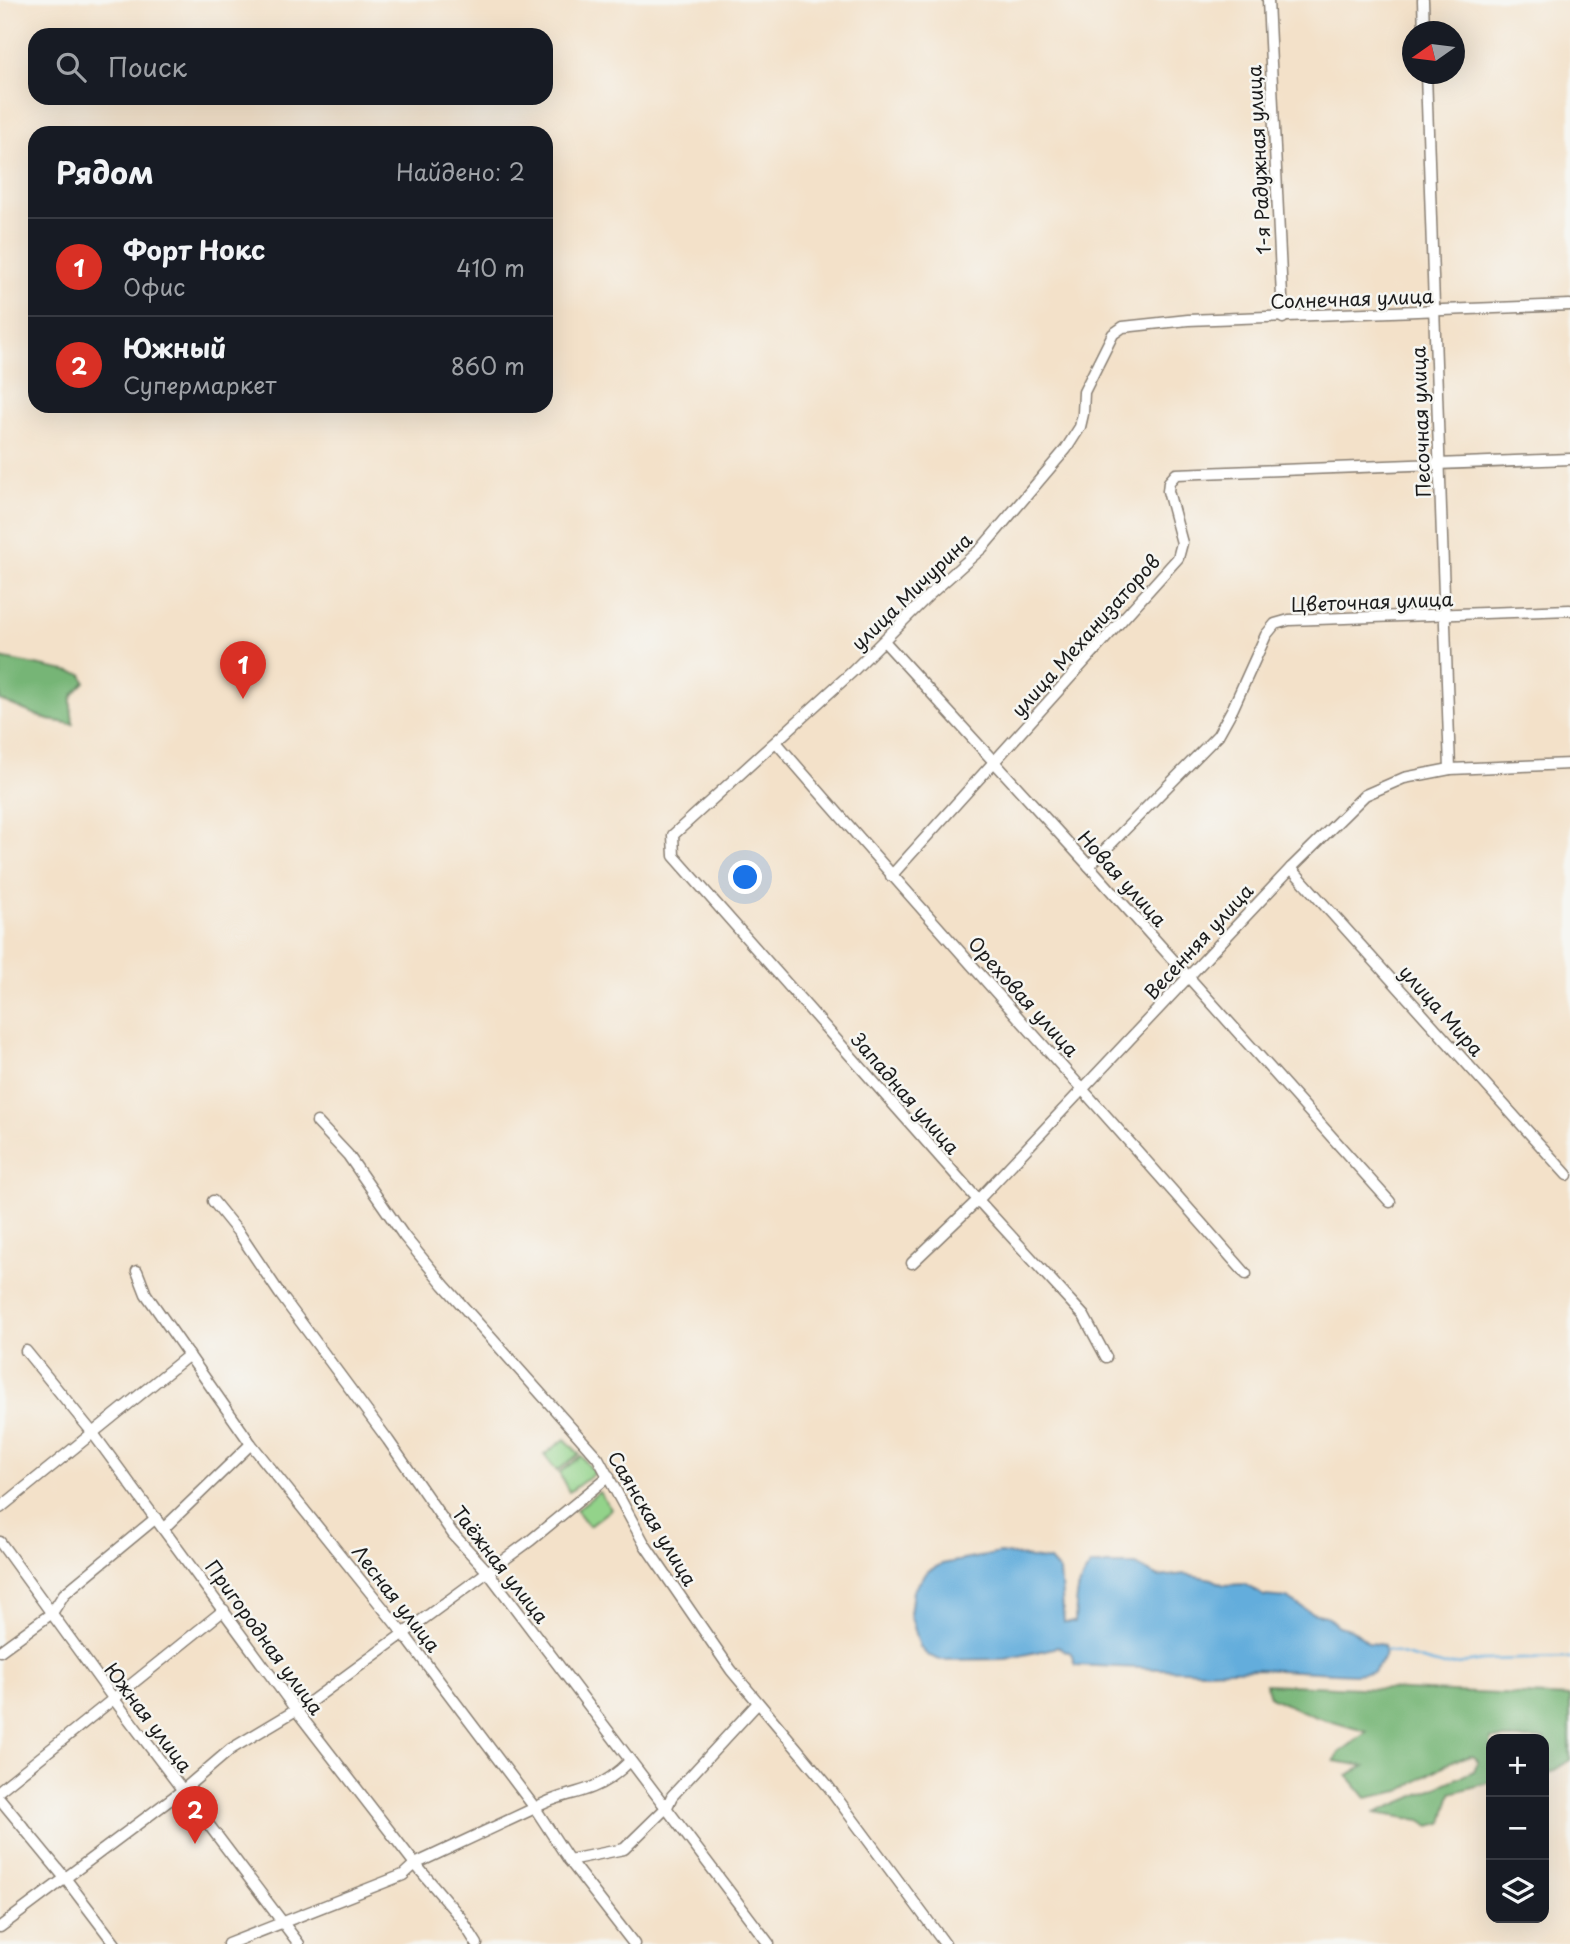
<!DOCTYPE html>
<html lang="ru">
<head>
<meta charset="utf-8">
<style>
	body { margin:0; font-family:"Playpen Sans",sans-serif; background:#242831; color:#f1f3f6 }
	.controls { position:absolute; right:21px; bottom:21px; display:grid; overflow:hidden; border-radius:14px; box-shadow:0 7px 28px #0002 }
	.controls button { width:63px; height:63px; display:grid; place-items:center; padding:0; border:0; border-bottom:2px solid #363941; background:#171b24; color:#f1f3f6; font:35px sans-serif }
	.compass { position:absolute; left:1402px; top:21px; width:63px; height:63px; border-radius:50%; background:#171b24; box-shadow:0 7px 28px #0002; rotate:256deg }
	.you { position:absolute; left:746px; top:878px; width:24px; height:24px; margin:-18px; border:5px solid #fff; border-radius:50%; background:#1a73e8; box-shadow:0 0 0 10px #1a73e833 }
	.badge { display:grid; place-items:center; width:46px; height:46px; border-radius:50%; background:#d93025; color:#fff; font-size:23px; font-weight:700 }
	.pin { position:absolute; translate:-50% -58px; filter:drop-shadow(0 2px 4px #0008) }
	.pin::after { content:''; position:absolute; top:37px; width:24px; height:21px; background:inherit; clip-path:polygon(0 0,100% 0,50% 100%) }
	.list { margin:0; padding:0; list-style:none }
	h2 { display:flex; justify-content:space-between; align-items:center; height:91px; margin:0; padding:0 28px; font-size:30px }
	h2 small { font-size:23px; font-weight:400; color:#9ea1a6 }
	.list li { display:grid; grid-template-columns:46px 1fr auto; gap:21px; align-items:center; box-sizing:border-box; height:98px; padding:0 28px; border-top:2px solid #363941 }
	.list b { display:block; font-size:26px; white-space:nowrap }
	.list p { margin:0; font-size:23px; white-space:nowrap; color:#9ea1a6 }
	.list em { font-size:23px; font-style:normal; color:#9ea1a6 }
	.icon { flex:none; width:38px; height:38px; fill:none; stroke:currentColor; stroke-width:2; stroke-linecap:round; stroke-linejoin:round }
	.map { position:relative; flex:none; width:1570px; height:1944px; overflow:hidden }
	.search { position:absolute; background:#171b24; box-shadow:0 7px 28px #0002; left:28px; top:28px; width:525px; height:77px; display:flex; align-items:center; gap:18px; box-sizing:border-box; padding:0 24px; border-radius:21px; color:#9ea1a6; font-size:26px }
	.panel { position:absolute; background:#171b24; box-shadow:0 7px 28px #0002; left:28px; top:126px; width:525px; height:287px; border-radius:21px }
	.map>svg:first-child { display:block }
	.green { fill:#93d38a; stroke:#587853; stroke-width:2 }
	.forest { fill:#76b576; stroke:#496849; stroke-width:2 }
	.water { fill:#64addc; stroke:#40647c; stroke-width:2 }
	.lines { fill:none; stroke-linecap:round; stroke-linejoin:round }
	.stream { stroke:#64addc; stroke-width:2.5 }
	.minor-casing { stroke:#887e72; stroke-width:13 }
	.minor { stroke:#fff; stroke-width:10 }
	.labels { text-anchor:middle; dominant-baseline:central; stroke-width:5; stroke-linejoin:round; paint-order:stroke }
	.street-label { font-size:19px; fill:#1c1c1c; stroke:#f6f6f2 }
</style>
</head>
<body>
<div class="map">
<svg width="1570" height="1944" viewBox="0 0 1570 1944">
	<rect width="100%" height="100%" fill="#f6f6f2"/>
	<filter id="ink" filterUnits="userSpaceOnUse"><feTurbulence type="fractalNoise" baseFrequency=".0143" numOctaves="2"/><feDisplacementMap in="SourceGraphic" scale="14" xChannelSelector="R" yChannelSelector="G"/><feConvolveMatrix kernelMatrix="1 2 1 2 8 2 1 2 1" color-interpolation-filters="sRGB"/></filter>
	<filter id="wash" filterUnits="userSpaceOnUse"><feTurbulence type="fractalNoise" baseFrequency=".00686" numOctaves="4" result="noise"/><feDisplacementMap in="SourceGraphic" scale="28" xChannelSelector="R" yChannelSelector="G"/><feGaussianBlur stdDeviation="1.57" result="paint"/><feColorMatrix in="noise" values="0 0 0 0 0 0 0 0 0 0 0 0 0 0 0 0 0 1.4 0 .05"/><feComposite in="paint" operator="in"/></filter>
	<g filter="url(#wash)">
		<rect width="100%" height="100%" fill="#f3e1c9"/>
		<g class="green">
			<path d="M565 1439 579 1454 557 1471 544 1455Z"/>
			<path d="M581 1456 595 1473 569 1492 559 1473Z"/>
			<path d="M599 1492 611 1509 589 1526 576 1510Z"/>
		</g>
		<g class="forest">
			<path d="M0 658 82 674 85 682C64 702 72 699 73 724L48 720 0 700Z"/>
			<path d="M1266 1684 1570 1697V1760L1544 1777V1739H1491V1782L1451 1793 1443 1823 1430 1826 1420 1820 1375 1813 1474 1771 1478 1761 1472 1756 1454 1760 1400 1791 1366 1798 1347 1775 1365 1766 1334 1761 1339 1753 1367 1732 1316 1717 1270 1697Z"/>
		</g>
		<path class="water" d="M1000 1553 1050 1561 1060 1572 1064 1622H1075C1076 1601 1076 1581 1092 1565H1136L1158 1577 1185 1574 1212 1579 1224 1585 1244 1584 1264 1596 1287 1598 1312 1613 1326 1616 1338 1626 1351 1629 1369 1643 1384 1645C1387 1657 1380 1664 1373 1672L1354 1674 1258 1669 1205 1671 1075 1665 1071 1653 1058 1647 1006 1659 940 1660 927 1655 920 1647 910 1614 913 1591 928 1571 942 1564Z"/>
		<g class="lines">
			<path class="stream" d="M1386 1650 1444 1666 1482 1660 1570 1658"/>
		</g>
	</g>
	<g filter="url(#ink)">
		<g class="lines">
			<defs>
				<g id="minor">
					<path d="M1268 0 1283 318"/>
					<path d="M1423 0 1424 32"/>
					<path d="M1426 74 1450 769"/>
					<path d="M884 641 1089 866 1390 1202"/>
					<path d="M776 742C930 921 1090 1096 1246 1274"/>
					<path d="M1089 866 1218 735 1233 708 1266 635 1275 624 1289 620 1570 610"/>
					<path d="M1291 868 1567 1175"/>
					<path d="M891 876 1178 558 1182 543 1168 491 1169 482 1176 474 1570 459"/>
					<path d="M317 1122 348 1155 404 1236 444 1285 598 1458 645 1545 731 1670 828 1786 945 1944"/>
					<path d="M213 1201 239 1233 280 1294 388 1440 453 1534 488 1572 769 1944"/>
					<path d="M912 1263 978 1200 1291 868 1365 795 1404 778 1450 769 1570 764"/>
					<path d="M137 1271 146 1294 251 1444 403 1633 535 1808 569 1860 634 1944"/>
					<path d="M26 1351 92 1432 296 1710 415 1864 460 1917 477 1944"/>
					<path d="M1106 1357 1084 1316 978 1200 674 856 673 835 852 672 929 595 982 548 1066 449 1080 427 1083 414 1084 392 1113 334 1123 327 1188 320 1570 305"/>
					<path d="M0 1508 189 1355"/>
					<path d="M164 1528 251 1444"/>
					<path d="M0 1542 113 1698 299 1944"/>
					<path d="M0 1651 52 1613 64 1594 156 1518"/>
					<path d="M0 1790 224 1610"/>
					<path d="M0 1799 65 1878 115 1944"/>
					<path d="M569 1860 624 1849 667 1807 672 1796 758 1703"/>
					<path d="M0 1927 183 1790 231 1749 313 1700 531 1540 609 1476"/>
					<path d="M228 1944 403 1875 415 1864 535 1808C557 1795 571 1796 593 1787 608 1781 619 1772 630 1761"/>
				</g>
			</defs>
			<use href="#minor" class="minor-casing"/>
			<use href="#minor" class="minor"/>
		</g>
	</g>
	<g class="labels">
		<g class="street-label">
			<text transform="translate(1258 160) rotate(-93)">1-я Радужная улица</text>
			<text transform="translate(1352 298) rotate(-2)">Солнечная улица</text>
			<text transform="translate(1420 422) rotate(-92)">Песочная улица</text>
			<text transform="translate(911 591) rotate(-44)">улица Мичурина</text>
			<text transform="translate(1372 601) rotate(-2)">Цветочная улица</text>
			<text transform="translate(1085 635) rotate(-48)">улица Механизаторов</text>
			<text transform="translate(1123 878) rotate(48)">Новая улица</text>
			<text transform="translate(1198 941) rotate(-47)">Весенняя улица</text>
			<text transform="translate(1024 996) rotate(48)">Ореховая улица</text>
			<text transform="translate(1442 1010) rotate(48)">улица Мира</text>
			<text transform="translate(906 1093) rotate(49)">Западная улица</text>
			<text transform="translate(653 1518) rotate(59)">Саянская улица</text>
			<text transform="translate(501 1564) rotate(52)">Таёжная улица</text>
			<text transform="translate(397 1598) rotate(52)">Лесная улица</text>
			<text transform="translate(265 1637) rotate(54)">Пригородная улица</text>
			<text transform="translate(149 1717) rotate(53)">Южная улица</text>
		</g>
	</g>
</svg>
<div class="controls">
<button>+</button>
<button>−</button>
<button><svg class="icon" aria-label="layers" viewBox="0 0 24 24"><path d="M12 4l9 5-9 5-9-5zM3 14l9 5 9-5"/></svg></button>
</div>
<svg class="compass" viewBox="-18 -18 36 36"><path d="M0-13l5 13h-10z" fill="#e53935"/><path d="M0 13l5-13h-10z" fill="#9ea1a6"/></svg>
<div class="you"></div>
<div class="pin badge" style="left:243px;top:699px">1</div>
<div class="pin badge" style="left:195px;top:1844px">2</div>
<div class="search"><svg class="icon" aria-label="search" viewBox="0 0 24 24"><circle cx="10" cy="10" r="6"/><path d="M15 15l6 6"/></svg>Поиск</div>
<section class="panel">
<h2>Рядом<small>Найдено: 2</small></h2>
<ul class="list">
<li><span class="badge">1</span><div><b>Форт Нокс</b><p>Офис</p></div><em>410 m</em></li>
<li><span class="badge">2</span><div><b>Южный</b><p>Супермаркет</p></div><em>860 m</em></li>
</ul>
</section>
</div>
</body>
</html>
